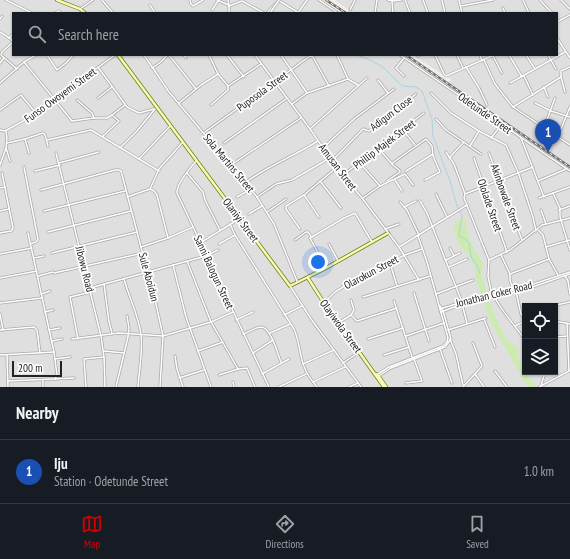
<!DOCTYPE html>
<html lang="en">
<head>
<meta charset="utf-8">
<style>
	body { margin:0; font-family:"PT Sans Narrow",sans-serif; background:#242831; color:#f1f3f6 }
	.controls { position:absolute; right:12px; bottom:12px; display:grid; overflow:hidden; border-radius:0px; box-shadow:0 1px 3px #0004 }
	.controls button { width:36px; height:36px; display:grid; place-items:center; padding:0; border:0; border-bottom:1px solid #363941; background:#171b24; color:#f1f3f6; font:20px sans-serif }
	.scale { position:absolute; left:12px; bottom:10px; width:50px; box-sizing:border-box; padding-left:4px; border:2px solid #222; border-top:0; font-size:11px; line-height:14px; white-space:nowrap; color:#222; -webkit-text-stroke:3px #fff; paint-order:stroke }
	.you { position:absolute; left:318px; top:262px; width:14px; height:14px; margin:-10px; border:3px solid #fff; border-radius:50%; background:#1a73e8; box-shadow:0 0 0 6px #1a73e833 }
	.badge { display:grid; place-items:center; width:26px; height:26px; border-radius:50%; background:#d40000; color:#fff; font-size:13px; font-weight:700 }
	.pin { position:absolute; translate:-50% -33px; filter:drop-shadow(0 1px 2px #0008) }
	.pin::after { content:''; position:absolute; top:21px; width:14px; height:12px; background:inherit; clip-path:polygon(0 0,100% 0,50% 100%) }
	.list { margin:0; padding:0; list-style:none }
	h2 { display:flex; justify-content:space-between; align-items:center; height:52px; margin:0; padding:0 16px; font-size:17px }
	h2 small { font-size:13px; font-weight:400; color:#9ea1a6 }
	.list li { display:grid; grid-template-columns:26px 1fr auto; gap:12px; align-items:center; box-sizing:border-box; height:64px; padding:0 16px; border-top:1px solid #363941 }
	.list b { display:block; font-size:15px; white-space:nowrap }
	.list p { margin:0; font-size:13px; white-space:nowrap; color:#9ea1a6 }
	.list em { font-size:13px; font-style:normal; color:#9ea1a6 }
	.icon { flex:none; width:22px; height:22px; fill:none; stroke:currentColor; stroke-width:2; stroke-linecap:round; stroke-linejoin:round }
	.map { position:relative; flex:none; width:570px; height:387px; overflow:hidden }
	.search { position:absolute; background:#171b24; box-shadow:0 1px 3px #0004; left:12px; right:12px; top:12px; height:44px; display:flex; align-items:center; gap:10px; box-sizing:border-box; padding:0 14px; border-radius:0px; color:#9ea1a6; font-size:15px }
	.sheet { height:116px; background:#171b24 }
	nav { display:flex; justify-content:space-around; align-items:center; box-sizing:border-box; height:56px; border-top:1px solid #363941; background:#171b24; font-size:11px; color:#9ea1a6 }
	nav a { display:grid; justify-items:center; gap:2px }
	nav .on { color:#d40000 }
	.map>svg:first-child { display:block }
	.residential { fill:#e0dfdf; fill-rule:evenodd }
	.grass { fill:#cdebb0 }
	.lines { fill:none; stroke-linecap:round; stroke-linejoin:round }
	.stream { stroke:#aad3df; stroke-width:1 }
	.street-casing { stroke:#a9a9a9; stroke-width:3 }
	.secondary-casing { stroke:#707d05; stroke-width:4 }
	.street { stroke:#fff; stroke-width:1.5 }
	.secondary { stroke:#f7fabf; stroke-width:2.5 }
	.rail-casing { stroke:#707070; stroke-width:2.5 }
	.rail { stroke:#fff; stroke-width:1; stroke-dasharray:3; stroke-linecap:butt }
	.street-bridge-casing { stroke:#a9a9a9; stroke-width:3; stroke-linecap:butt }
	.street-bridge { stroke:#fff; stroke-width:1.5 }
	.labels { text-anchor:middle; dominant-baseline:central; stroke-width:3.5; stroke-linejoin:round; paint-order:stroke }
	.street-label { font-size:11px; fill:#222; stroke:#fff }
</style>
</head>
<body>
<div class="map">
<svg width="570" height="387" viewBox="0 0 570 387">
	<rect width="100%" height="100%" fill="#f2efe9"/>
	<path class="residential" d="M0 0H319L337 13H13V55H398L441 85 452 80 412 55H557V13H353L335 0H570V387H0ZM525 306H555V372H525Z"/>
	<path class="grass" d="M465 218C466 232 474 252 483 263L481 273 490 303 501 329 508 341 515 345 520 352 517 356 525 372 536 387H529L523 379 491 323 476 279 475 268 468 253H465C458 242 452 235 455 222Z"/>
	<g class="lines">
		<path class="stream" d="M356 55 368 59 383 67 402 86 416 87 422 91 432 119 433 136 450 181 457 206 462 215 459 236 465 239 469 243 471 257 478 267 480 274"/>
		<defs>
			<g id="street">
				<path d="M6 0 32 13"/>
				<path d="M102 0 113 13"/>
				<path d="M190 0 191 4 193 6 203 0"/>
				<path d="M217 0 229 5"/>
				<path d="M228 0 229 6V13"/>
				<path d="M278 0 299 13"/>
				<path d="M319 0 338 13"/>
				<path d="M388 0 394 1 401 0"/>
				<path d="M405 0 410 13"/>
				<path d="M423 0 428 13"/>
				<path d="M442 0 445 13"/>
				<path d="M459 0 462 13"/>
				<path d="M523 0 529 13"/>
				<path d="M540 0 552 13"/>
				<path d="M561 0 570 9"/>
				<path d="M392 1 393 13"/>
				<path d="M150 5 155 13"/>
				<path d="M229 6 242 1 264 13"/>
				<path d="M461 6 493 0"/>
				<path d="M503 8 505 13"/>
				<path d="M80 9 93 0"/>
				<path d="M212 10 218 1"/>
				<path d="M350 10 355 0"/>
				<path d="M55 13 59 11 61 13"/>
				<path d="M267 13 275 4"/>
				<path d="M298 13 307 0"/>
				<path d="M375 13 377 0"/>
				<path d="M0 19 2 16"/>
				<path d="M557 22 570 15"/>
				<path d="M0 32 11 39 13 42 2 52 1 55 17 69"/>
				<path d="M9 38 13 34"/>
				<path d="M557 38 570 58"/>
				<path d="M47 55 57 70 66 63 73 55"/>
				<path d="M144 55 169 92 257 197 274 224 297 281"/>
				<path d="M169 55 196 89"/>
				<path d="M184 55 186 58"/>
				<path d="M209 55 218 74 228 86"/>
				<path d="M227 55 244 77"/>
				<path d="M255 55 310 129 337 168 362 198 399 247 419 280"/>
				<path d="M281 55 307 93"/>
				<path d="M337 55 348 79 358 85"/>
				<path d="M400 55 570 171"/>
				<path d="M435 55 444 74 446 76 494 55"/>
				<path d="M457 55 463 68"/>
				<path d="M480 55 482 61"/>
				<path d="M509 55 522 77"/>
				<path d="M526 55 535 69"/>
				<path d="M548 55 556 69"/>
				<path d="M418 56 420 55"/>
				<path d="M493 56 502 73"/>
				<path d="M404 58 396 68 404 76"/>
				<path d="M484 60 495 84 513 107 570 145"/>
				<path d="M24 62 72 121 94 118H107L112 115 125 105"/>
				<path d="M0 63 4 58"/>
				<path d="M98 67 127 107 139 113 154 109"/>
				<path d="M466 67 479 88 487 105"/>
				<path d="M152 68 161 62 167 55"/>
				<path d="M524 76 533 95"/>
				<path d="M561 77 565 92"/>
				<path d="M378 80 388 93"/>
				<path d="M0 83 24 62 36 55"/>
				<path d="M510 83 565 52"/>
				<path d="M544 87 548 97"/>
				<path d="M431 93 451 113 479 131 506 145 518 172 533 217 536 231"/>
				<path d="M98 98 112 87"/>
				<path d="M77 100 92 113 94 118"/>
				<path d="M179 103 201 85 218 74"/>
				<path d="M535 103 551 111 570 117"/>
				<path d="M292 104 307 93 348 79"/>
				<path d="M211 105 228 90V86L261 64"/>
				<path d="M513 107 561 77V71L570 67"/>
				<path d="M0 110 21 95 35 112"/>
				<path d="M436 119 446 130 481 154"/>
				<path d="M544 128 555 98"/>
				<path d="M310 129 367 78"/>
				<path d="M561 129 570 107"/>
				<path d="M0 130 5 131 27 119 115 55"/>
				<path d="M403 130 415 145"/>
				<path d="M6 132 7 137 6 148 10 161"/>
				<path d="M205 132 310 56 313 57 329 86"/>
				<path d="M103 136 119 121 113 116"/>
				<path d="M491 138 502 124"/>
				<path d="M521 138 544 197"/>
				<path d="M25 139 29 153"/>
				<path d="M47 140 91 130 159 171"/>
				<path d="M7 143 25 139 43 133 45 135 48 146"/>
				<path d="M224 143 286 99"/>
				<path d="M470 146 479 131"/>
				<path d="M120 148 137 131 155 109"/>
				<path d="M323 148 354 119 394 89"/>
				<path d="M378 148 394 166 400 171V172L387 181"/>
				<path d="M446 152 454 164 465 194"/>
				<path d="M56 153 101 336 104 357 105 387"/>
				<path d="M489 153 522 240"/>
				<path d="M449 158 464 142"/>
				<path d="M474 158 507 252"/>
				<path d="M139 159 170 126"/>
				<path d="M196 161C190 168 176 184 177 193L269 387"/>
				<path d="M332 161 363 129 369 131 416 94"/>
				<path d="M359 162 380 186"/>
				<path d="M59 163 99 152"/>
				<path d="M391 164 426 139 432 146 433 156 440 172 425 180"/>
				<path d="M0 165 6 148"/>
				<path d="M231 165 301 118"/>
				<path d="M24 167 38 239 36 242 30 244"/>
				<path d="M35 171 60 165"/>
				<path d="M406 171 433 154"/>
				<path d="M187 173 203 192 205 200 220 230"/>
				<path d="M343 175 424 113"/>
				<path d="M395 180 402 191"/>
				<path d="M320 181 341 208"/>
				<path d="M538 181 566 169"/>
				<path d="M246 182C268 166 294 156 318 141"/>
				<path d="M0 188 5 187"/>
				<path d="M150 189 159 169 183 142"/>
				<path d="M41 190 115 170H119L121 171 156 304 163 336 160 387"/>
				<path d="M553 193 560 208V217L570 250"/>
				<path d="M436 194 447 217"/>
				<path d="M304 195 319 217"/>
				<path d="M127 197 150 189 154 191 157 195 168 238"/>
				<path d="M237 197 251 189"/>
				<path d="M257 197 276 184 292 180 330 158"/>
				<path d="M363 198 380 186 405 174 413 185"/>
				<path d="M539 198 570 187"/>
				<path d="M420 201 427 213 462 302"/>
				<path d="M400 202 407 210 419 235"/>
				<path d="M404 207 416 201"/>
				<path d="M541 210 546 224"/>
				<path d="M559 210 570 206"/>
				<path d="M0 211 9 209"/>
				<path d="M44 211 125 191"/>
				<path d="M267 212 286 199"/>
				<path d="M249 214 262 206"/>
				<path d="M230 224 235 235 294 329C298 338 299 347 301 356 303 368 309 378 317 387"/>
				<path d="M300 229 286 209V206L304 195 336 168"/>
				<path d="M385 229 399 224"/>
				<path d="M538 230 543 235 549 259 558 275"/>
				<path d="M48 232 131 211"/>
				<path d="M0 233 11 231 13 228 2 173"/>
				<path d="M28 233 54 352 57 375 55 379"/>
				<path d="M295 240 306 232H308L311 236"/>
				<path d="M200 243 239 219"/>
				<path d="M219 244 235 235"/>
				<path d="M329 244 338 261"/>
				<path d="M141 247 168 238 193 227"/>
				<path d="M399 247 467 205"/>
				<path d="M546 247 570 240"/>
				<path d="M450 248 454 256"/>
				<path d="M52 253 137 232"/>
				<path d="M0 254 32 248"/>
				<path d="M501 255 510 274V280L513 290"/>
				<path d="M34 258 44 256"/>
				<path d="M446 260 460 253"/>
				<path d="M489 260 464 198 465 194 533 167"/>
				<path d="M489 260 510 250 542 225 570 218"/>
				<path d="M489 260 488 276 492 295"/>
				<path d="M187 261 211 322 238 369"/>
				<path d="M390 263 397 286"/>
				<path d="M173 265 186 317 211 387"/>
				<path d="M449 267 467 259"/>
				<path d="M326 268 310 238 344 218 355 213 372 242"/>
				<path d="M54 273 143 253"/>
				<path d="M510 274 549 259"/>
				<path d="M38 276 53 272"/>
				<path d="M565 276 568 281 570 294"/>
				<path d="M0 278 37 271"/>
				<path d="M124 279C129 298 139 316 141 335 143 349 139 372 138 387"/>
				<path d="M104 284 109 322 112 333"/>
				<path d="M290 286 311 319 361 387"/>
				<path d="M90 288 206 256 218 250"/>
				<path d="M516 292 521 314 525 320"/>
				<path d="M414 293 429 341"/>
				<path d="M41 294 50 291"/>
				<path d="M436 294 473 280"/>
				<path d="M494 296C502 312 515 325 525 340"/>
				<path d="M363 297 430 276"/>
				<path d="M351 300 354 310 351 315"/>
				<path d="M394 301 412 357"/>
				<path d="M325 302 335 292 361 276 405 255 422 249"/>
				<path d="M0 303 42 298"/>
				<path d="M462 304 467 323"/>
				<path d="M552 306 570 302"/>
				<path d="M440 309 462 302 515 290 570 272"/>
				<path d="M45 312 53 310"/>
				<path d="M441 312 462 304 521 291 570 274"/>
				<path d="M0 314 3 330"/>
				<path d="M284 315 302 306"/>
				<path d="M484 319 495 347"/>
				<path d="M236 320 253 312"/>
				<path d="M555 321 570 324"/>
				<path d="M338 323 351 315 357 321 397 308"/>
				<path d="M567 323 569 371"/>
				<path d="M515 326 525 321"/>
				<path d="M0 330 34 327 37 330 40 353"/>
				<path d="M49 330 60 328"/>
				<path d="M448 330 486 318"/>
				<path d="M270 333 290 324"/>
				<path d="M243 334C249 332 256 327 261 327 271 327 278 355 281 362"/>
				<path d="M406 336 444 323"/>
				<path d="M555 337 567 336"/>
				<path d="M72 339 119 333 163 336 211 322 233 312"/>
				<path d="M78 339 70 297 91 292"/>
				<path d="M368 339 403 328"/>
				<path d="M450 339 456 354 463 385"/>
				<path d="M52 341 62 339"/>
				<path d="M440 349 452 383"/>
				<path d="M104 351 124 353"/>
				<path d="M198 351 223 342"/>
				<path d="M253 353 273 340"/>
				<path d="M0 355 54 352"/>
				<path d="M7 355 8 387"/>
				<path d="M384 355 409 347"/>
				<path d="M175 356 177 369 183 387"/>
				<path d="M55 359 70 357"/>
				<path d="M343 363 358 353"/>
				<path d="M303 364 334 350"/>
				<path d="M495 371 507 387"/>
				<path d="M262 374 289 359"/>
				<path d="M378 374 389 367 443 346 447 342 448 338 427 262 418 236"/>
				<path d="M475 374 484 387"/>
				<path d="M219 375 238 369 247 368 255 387"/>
				<path d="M379 376 391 368 445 347 451 339 443 311 440 306"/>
				<path d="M179 378 204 370"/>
				<path d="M43 380V387"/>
				<path d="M8 381 74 378"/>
				<path d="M233 382 234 387"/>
				<path d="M313 382 345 367"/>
				<path d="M406 383 422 381 414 359"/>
				<path d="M541 386 545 372"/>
				<path d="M86 387 84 359 104 357"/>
				<path d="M116 387 128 337 129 328 127 316"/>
				<path d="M279 387 306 374"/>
				<path d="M349 387 358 383"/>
				<path d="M463 387 482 366 473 343"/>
				<path d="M539 387 569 371"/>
			</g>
			<g id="secondary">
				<path d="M57 0 80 9 85 13"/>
				<path d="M118 55 290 286 326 268 388 233"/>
				<path d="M308 278 324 303 384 387"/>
				<path d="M375 374 378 375 386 387"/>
			</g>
		</defs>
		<use href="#street" class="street-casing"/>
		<use href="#secondary" class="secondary-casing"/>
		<use href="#street" class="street"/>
		<use href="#secondary" class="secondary"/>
		<defs>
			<g id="rail">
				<path d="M326 0 346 13"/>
				<path d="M406 55 570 167"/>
			</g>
		</defs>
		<use href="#rail" class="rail-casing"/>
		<use href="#rail" class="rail"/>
		<defs>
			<path id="street-bridge" d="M270 13 279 0"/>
		</defs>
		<use href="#street-bridge" class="street-bridge-casing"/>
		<use href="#street-bridge" class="street-bridge"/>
	</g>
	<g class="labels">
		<g class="street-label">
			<text transform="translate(262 91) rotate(-36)">Puposola Street</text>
			<text transform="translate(60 95) rotate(-36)">Funso Owoyemi Street</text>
			<text transform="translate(391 113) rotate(-37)">Adigun Close</text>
			<text transform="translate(485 113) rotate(35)">Odetunde Street</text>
			<text transform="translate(384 144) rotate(-37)">Phillip Majek Street</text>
			<text transform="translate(229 163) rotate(50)">Sola Martins Street</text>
			<text transform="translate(338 167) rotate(53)">Amusan Street</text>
			<text transform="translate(506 197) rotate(70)">Akinbowale Street</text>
			<text transform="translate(490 205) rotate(71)">Ololade Street</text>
			<text transform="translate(241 220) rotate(53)">Olaniyi Street</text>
			<text transform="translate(85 269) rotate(76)">Jibowu Road</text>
			<text transform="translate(214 272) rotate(65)">Sanni Balogun Street</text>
			<text transform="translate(371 272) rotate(-28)">Olarokun Street</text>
			<text transform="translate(149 277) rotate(75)">Sule Aboidun</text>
			<text transform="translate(494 294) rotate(-14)">Jonathan Coker Road</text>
			<text transform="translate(341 326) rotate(54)">Olayiwola Street</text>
		</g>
	</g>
</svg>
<div class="controls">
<button><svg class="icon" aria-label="locate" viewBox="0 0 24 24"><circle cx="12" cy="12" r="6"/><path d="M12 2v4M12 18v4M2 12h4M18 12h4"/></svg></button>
<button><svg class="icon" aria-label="layers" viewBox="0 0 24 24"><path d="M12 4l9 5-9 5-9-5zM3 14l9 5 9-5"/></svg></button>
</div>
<div class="scale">200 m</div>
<div class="you"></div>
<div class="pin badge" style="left:548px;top:152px;background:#1a4fb4">1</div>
<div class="search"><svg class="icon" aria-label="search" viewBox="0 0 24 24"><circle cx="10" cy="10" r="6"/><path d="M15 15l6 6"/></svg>Search here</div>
</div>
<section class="sheet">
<h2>Nearby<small></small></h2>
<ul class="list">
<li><span class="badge" style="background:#1a4fb4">1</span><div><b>Iju</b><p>Station · Odetunde Street</p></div><em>1.0 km</em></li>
</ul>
</section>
<nav>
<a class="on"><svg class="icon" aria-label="map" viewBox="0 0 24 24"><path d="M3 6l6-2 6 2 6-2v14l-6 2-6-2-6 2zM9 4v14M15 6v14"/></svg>Map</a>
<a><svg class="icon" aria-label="directions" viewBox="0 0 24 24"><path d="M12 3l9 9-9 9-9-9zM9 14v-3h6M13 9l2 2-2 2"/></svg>Directions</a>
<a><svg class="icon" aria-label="saved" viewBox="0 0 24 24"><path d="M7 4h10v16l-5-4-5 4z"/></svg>Saved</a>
</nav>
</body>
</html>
